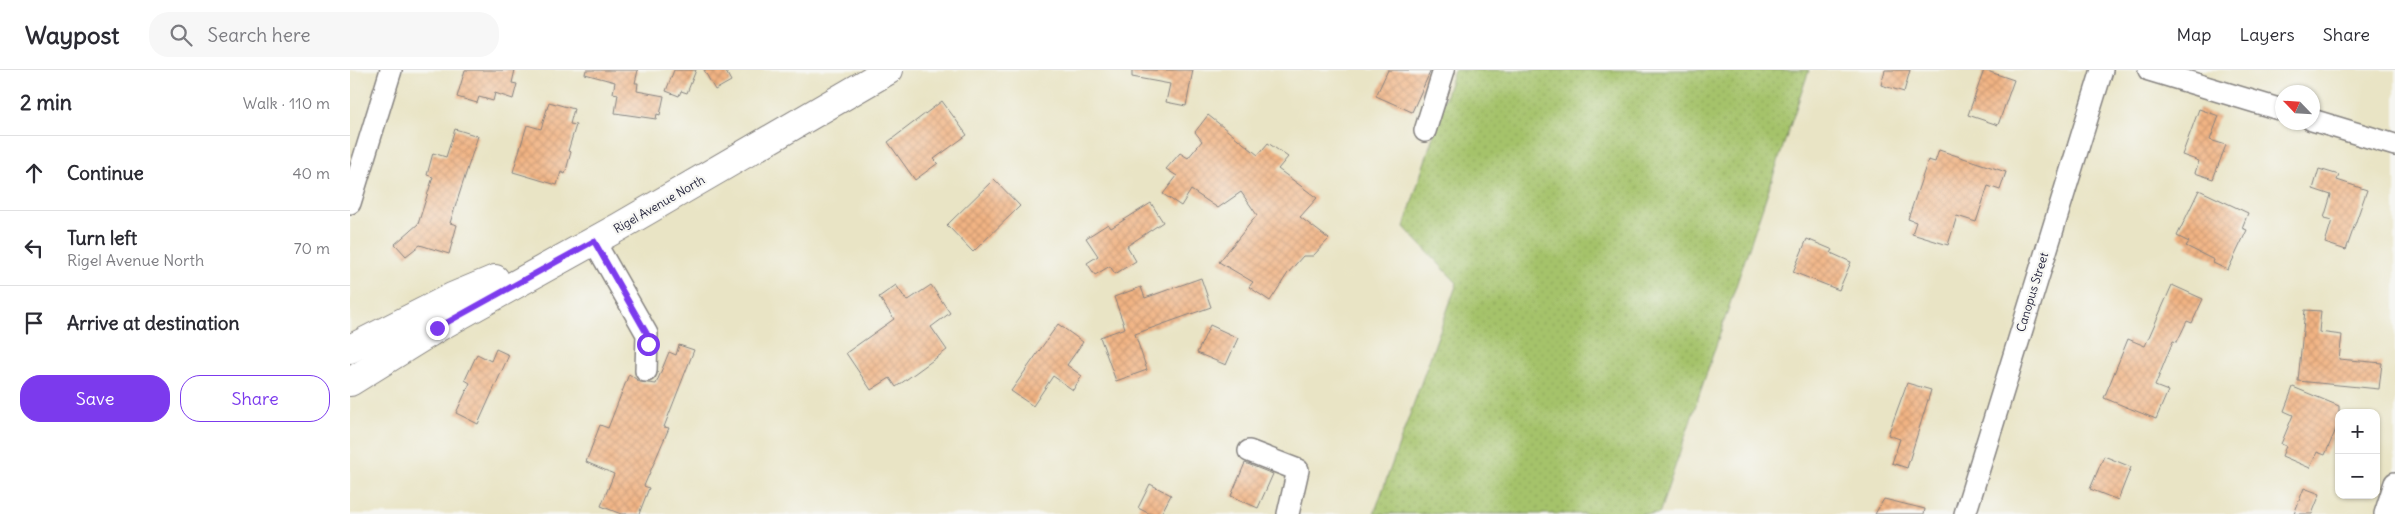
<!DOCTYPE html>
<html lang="en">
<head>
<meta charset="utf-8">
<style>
	body { margin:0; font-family:Delius,sans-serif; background:#f7f7f7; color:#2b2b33 }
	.controls { position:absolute; right:15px; bottom:15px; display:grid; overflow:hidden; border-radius:10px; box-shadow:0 1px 4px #0004 }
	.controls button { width:45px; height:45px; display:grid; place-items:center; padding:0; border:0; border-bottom:1px solid #e1e1e2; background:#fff; color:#2b2b33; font:25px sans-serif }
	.compass { position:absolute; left:1925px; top:15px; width:45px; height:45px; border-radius:50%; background:#fff; box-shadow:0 1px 4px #0004; rotate:295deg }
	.stop { position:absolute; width:15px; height:15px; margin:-11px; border:4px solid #7c3aed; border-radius:50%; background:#fff }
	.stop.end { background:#7c3aed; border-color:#fff; box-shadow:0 1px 5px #0008 }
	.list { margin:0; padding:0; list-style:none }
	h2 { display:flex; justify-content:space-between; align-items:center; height:65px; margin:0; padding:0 20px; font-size:21px }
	h2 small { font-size:16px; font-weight:400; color:#7c7c81 }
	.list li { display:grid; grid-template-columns:32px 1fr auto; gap:15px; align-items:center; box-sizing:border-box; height:75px; padding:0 20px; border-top:1px solid #e1e1e2 }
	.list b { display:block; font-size:19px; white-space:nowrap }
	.list p { margin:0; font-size:16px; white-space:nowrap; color:#7c7c81 }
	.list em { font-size:16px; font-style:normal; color:#7c7c81 }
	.actions { display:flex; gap:10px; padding:15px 20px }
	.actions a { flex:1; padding:11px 0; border:1px solid #7c3aed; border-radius:20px; text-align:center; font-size:18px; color:#7c3aed }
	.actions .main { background:#7c3aed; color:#fff }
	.icon { flex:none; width:28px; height:28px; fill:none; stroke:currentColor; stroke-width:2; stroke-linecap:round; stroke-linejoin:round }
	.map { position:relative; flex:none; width:2045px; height:444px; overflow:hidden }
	header { display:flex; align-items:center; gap:30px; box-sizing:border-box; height:70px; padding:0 25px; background:#fff; border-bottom:1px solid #e1e1e2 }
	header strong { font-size:24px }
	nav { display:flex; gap:28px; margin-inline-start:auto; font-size:18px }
	.search { width:350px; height:45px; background:#f7f7f7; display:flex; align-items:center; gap:12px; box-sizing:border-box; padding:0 18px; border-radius:20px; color:#7c7c81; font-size:19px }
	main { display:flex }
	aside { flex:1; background:#fff }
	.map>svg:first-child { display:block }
	.grass { fill:url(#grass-dots); stroke:#647252 }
	.building { fill:url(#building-cross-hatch) }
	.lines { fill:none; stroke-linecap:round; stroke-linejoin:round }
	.minor-casing { stroke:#868380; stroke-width:24 }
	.major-casing { stroke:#868380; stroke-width:30 }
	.minor { stroke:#fff; stroke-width:21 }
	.major { stroke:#fff; stroke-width:28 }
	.route { stroke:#7c3aed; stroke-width:6 }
	.labels { text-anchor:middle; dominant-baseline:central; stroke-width:4.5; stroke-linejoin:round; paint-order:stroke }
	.street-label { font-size:12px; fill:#22223b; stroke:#f6f6f2 }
</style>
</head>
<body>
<header>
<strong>Waypost</strong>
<div class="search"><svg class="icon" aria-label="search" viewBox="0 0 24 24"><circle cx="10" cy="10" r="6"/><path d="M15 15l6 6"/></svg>Search here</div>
<nav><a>Map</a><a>Layers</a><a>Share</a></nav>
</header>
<main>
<aside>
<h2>2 min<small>Walk · 110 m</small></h2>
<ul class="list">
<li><svg class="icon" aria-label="ahead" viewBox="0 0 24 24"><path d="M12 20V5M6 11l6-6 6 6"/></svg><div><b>Continue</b></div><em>40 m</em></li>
<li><svg class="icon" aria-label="left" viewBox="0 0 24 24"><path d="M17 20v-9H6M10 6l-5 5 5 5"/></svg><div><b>Turn left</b><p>Rigel Avenue North</p></div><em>70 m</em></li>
<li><svg class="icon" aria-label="arrive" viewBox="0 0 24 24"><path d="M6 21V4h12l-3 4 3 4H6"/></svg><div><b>Arrive at destination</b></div></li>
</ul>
<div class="actions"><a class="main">Save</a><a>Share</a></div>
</aside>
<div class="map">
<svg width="2045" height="444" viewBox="0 0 2045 444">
	<defs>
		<pattern id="grass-dots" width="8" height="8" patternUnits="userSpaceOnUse" patternTransform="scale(1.25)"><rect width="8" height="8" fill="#a5c36a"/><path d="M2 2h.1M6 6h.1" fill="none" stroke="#8ea75d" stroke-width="1.8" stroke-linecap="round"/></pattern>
		<pattern id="building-cross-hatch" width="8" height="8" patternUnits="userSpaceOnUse" patternTransform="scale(1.25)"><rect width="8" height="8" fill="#f1b383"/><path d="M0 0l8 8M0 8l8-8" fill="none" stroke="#ce9a72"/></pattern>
	</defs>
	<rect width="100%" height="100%" fill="#f6f6f2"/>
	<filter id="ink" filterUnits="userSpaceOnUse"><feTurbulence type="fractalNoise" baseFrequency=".02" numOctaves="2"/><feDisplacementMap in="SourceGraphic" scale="10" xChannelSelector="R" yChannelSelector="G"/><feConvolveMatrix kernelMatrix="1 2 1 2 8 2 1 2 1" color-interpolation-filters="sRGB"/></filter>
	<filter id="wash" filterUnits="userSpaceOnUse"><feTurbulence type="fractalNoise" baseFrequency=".0096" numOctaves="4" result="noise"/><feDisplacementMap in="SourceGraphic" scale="20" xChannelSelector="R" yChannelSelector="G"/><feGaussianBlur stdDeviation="1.12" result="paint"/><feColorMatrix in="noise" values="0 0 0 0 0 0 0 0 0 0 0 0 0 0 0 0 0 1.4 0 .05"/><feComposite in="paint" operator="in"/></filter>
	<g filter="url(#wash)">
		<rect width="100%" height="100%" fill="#e9e4c5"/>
		<path class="grass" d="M1104 0H1459L1309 444H1024L1107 213 1054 157Z"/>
		<g id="blocks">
			<g class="building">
				<path d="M115 0H165L162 13 167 14 163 29 145 23 143 31 129 27 127 33 107 27Z"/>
				<path d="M236 0H288L285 13H288L287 21 314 26 310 45 307 44 306 49 265 43 268 24 263 23 265 12 235 4Z"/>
				<path d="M324 0H346L337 23 331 21 329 26 316 21Z"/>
				<path d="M354 0H375L381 11 365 20Z"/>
				<path d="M782 0H843L836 36 816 32 820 14 782 7Z"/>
				<path d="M1038 0H1081L1062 42 1026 26Z"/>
				<path d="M1535 0H1560L1554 22 1531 15Z"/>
				<path d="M1634 0 1664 10 1648 55 1618 45Z"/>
				<path d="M592 31 617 65 584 89 588 93 565 110 538 72Z"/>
				<path d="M199 32 224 39 220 54 226 55 218 81 221 82 215 104 211 102 207 115 163 102 177 55 191 59Z"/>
				<path d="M1849 39 1869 46 1860 70 1876 75 1863 109 1845 103 1849 91 1832 85Z"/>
				<path d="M858 45 908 85 918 73 938 87 928 99 967 128 950 147 979 169 963 186H953L938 203 920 231 899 217 903 212 869 192 907 145 891 122 868 138 841 120 831 136 813 124 827 106 816 99 830 83 838 88 852 71 845 62Z"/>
				<path d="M105 59 128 66 100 153 107 155 99 184 70 175 56 186 45 174 68 154 83 107 77 105 83 83 96 87Z"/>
				<path d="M1589 80 1656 102 1650 120 1638 116 1626 152 1607 146 1598 175 1562 164 1566 152 1558 149 1578 90 1585 92Z"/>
				<path d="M1969 99 1989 105 1987 110 2017 120 1996 180 1975 173 1982 150 1974 148 1981 125 1963 119Z"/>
				<path d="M644 109 670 136 623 182 597 155Z"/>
				<path d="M1849 120 1898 143 1892 158 1897 160 1878 200 1863 193 1864 190 1836 176 1839 172 1827 166Z"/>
				<path d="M801 133 813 152 777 176 786 191 765 204 760 196 745 205 737 193 748 186 736 168 758 154 761 158Z"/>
				<path d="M1457 169 1483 180 1481 183 1501 192 1489 220 1443 202Z"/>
				<path d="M851 208 861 237 785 264 797 300 766 311 750 267 775 258 764 227 791 217 795 228Z"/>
				<path d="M546 215 557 231 581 215 600 243 581 257 597 280 546 317 540 308 521 320 496 283 544 249 529 227Z"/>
				<path d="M1822 215 1853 229 1842 253 1837 251 1827 272 1823 271 1805 316 1818 321 1806 349 1754 328 1778 269 1795 276Z"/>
				<path d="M1955 240 1971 241 1969 262 1992 265 1989 289 2032 293 2029 319 1948 311Z"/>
				<path d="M708 254 733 272 717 295 732 306 723 320 703 306 683 336 661 321Z"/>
				<path d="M860 255 888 268 876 295 847 283Z"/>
				<path d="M329 275 344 280 314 357 319 358 294 416 299 418 289 444H271L251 436 264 404 236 392 250 355 258 358 279 304 290 312 306 314 319 282 326 285Z"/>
				<path d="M146 279 159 285 128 354 106 343 120 313 115 310 127 284 141 291Z"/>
				<path d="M1557 313 1581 320 1557 398 1542 393 1550 369 1538 365Z"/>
				<path d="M1943 317 1989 336V352L1975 385 1967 382 1960 398 1932 386 1936 376 1931 374 1943 345 1934 341Z"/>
				<path d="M1754 386 1781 397 1768 430 1740 419Z"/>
				<path d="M895 393 923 404 908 438 881 426Z"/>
				<path d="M800 414 821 425 811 444H800L788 438Z"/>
				<path d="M1954 418 1970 424 1962 444H1944Z"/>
				<path d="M1534 429 1575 439 1574 444H1525Z"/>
			</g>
		</g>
	</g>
	<g filter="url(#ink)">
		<use href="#blocks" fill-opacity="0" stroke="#868380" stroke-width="1"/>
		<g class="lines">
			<defs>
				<g id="minor">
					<path d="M1799 0 1932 40"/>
					<path d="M1962 50 2045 75"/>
					<path d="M1075 61 1094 0"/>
					<path d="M0 133 41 0"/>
					<path d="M244 171 297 264 296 301"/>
					<path d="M899 381 948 400 938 444"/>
					<path d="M1615 444 1752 0"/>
					<path d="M2035 444 2045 413"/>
				</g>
				<g id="major">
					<path d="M0 279 102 227 145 209"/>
					<path d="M0 312 87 258 269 157 539 0"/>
				</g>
			</defs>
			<use href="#minor" class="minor-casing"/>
			<use href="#major" class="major-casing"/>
			<use href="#minor" class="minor"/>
			<use href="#major" class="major"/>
		</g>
	</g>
	<g class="lines" filter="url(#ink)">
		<path class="route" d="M87 258 244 171 297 264 298 274"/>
	</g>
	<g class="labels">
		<g class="street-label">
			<text transform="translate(309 134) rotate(-30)">Rigel Avenue North</text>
			<text transform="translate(1682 222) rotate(-73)">Canopus Street</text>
		</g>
	</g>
</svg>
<div class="controls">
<button>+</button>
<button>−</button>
</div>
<svg class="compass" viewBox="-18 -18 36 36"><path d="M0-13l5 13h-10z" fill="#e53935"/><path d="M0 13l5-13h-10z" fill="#7c7c81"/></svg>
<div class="stop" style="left:298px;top:274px"></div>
<div class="stop end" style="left:87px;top:258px"></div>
</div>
</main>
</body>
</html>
